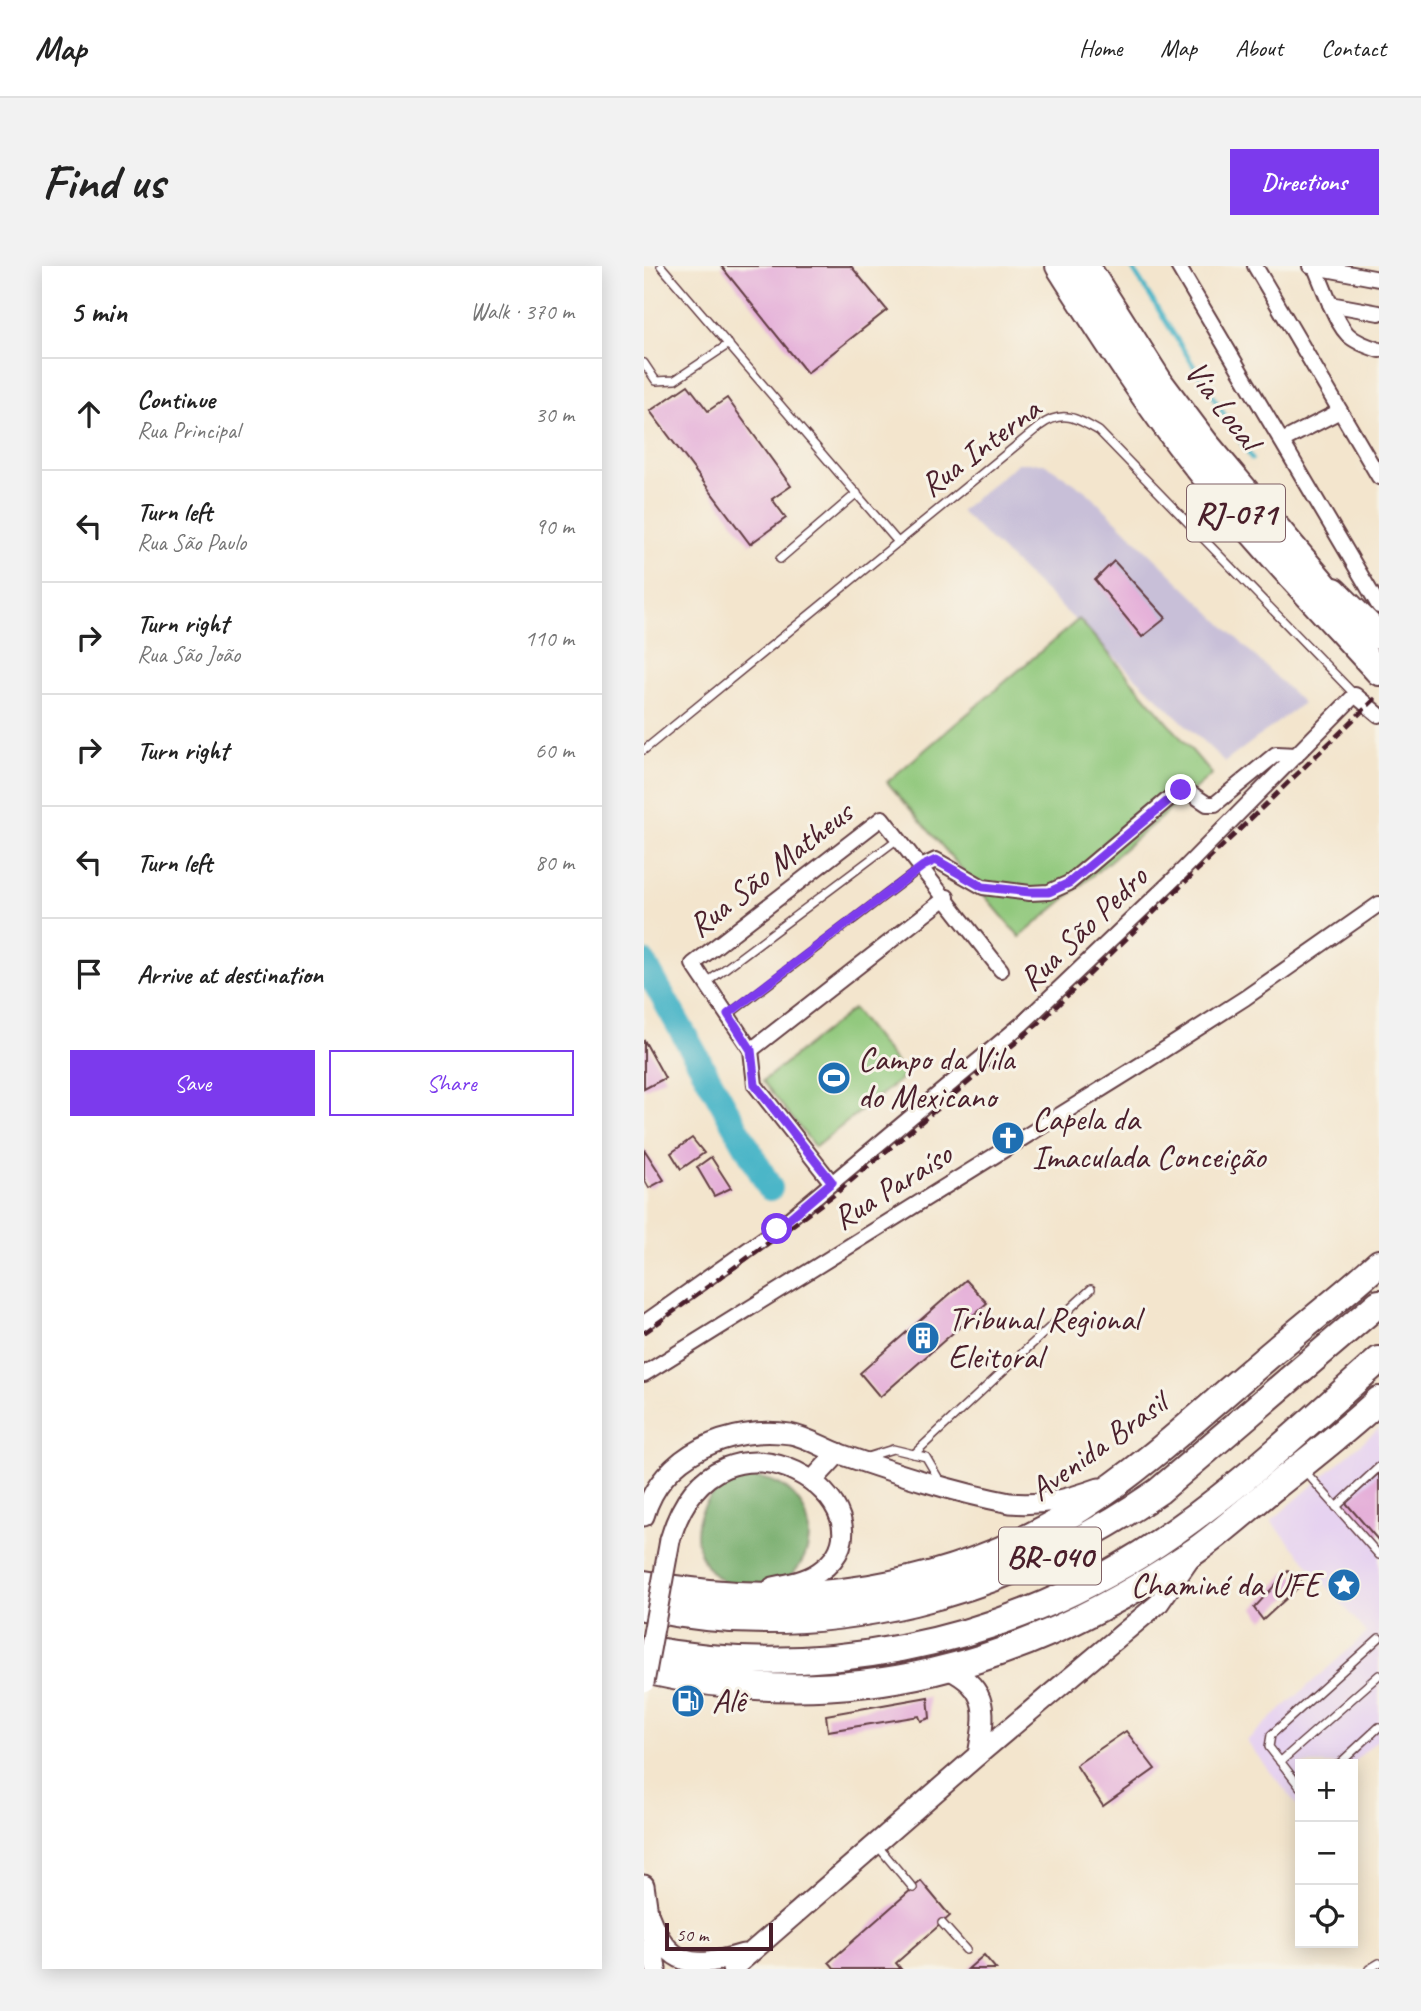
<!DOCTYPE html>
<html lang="en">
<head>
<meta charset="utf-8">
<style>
	body { margin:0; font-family:Caveat,sans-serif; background:#f2f2f2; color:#222 }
	.controls { position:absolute; right:21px; bottom:21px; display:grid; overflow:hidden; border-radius:0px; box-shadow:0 4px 18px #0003 }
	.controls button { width:63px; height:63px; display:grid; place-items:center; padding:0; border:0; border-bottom:2px solid #e0e0e0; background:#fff; color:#222; font:35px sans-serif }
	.scale { position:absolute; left:21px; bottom:18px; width:108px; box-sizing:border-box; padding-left:7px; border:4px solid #4a1f2b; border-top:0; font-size:19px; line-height:24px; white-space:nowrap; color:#4a1f2b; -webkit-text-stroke:5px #f7f3e8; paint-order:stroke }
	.stop { position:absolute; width:21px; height:21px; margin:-16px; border:5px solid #7c3aed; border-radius:50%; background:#fff }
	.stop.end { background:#7c3aed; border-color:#fff; box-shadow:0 2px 7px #0008 }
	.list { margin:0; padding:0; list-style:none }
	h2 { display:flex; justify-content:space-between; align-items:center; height:91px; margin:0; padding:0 28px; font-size:30px }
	h2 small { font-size:23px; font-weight:400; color:#767676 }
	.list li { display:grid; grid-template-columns:46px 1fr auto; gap:21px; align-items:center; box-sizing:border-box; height:112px; padding:0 28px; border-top:2px solid #e0e0e0 }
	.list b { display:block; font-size:26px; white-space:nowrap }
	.list p { margin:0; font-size:23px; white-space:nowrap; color:#767676 }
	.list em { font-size:23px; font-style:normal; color:#767676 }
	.actions { display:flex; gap:14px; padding:21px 28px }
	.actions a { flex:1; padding:16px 0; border:2px solid #7c3aed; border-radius:0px; text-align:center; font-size:24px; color:#7c3aed }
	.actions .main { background:#7c3aed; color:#fff }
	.icon { flex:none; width:38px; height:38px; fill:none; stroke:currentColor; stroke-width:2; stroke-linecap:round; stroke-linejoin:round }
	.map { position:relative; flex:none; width:735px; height:1703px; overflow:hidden; border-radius:0px }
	header { display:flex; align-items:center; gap:42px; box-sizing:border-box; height:98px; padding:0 35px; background:#fff; border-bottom:2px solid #e0e0e0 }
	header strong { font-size:33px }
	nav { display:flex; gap:38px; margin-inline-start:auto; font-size:24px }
	.intro { display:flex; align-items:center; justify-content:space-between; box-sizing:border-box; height:168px; padding:0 42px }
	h1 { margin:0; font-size:49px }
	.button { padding:18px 32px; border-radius:0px; background:#7c3aed; color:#fff; font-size:24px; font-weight:700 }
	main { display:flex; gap:42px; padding:0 42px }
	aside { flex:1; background:#fff; border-radius:0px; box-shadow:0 4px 18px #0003 }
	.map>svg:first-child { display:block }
	.built { fill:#e6d2f0 }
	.industrial { fill:#c8bfd8 }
	.green { fill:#90c87b; stroke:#6d7453; stroke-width:2 }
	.forest { fill:#74ac6b; stroke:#5f664b; stroke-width:2 }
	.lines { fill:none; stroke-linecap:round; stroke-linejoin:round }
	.stream { stroke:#4bb6c8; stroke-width:4.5 }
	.river { stroke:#4bb6c8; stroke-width:26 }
	.building { fill:#e5b0d9 }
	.lane-casing { stroke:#633d43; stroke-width:10 }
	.street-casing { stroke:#633d43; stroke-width:18 }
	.secondary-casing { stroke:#633d43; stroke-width:23 }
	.highway-casing { stroke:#633d43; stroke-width:30 }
	.lane { stroke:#fff; stroke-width:7 }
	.street { stroke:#fff; stroke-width:14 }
	.secondary { stroke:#fff; stroke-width:19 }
	.highway { stroke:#fff; stroke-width:26 }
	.rail { stroke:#4a1f2b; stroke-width:4.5; stroke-dasharray:10 5; stroke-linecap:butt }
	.secondary-bridge-casing { stroke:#633d43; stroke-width:23; stroke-linecap:butt }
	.secondary-bridge { stroke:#fff; stroke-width:19 }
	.route { stroke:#7c3aed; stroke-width:9 }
	.labels { text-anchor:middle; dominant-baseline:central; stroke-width:6; stroke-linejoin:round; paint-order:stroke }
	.shield { fill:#f7f3e8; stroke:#7e5f64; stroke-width:2 }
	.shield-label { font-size:32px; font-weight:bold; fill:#4a1f2b }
	.street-label { font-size:33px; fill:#4a1f2b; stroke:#f7f3e8 }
	.poi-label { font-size:33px; fill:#4a1f2b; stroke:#f7f3e8; text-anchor:start }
</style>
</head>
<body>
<header>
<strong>Map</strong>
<nav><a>Home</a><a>Map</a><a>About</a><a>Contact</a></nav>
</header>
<div class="intro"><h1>Find us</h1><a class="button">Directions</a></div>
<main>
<aside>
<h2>5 min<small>Walk · 370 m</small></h2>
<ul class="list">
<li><svg class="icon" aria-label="ahead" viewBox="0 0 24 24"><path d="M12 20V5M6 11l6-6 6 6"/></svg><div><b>Continue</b><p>Rua Principal</p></div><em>30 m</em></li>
<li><svg class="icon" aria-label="left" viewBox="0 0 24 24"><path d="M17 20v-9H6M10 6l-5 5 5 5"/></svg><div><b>Turn left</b><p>Rua São Paulo</p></div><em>90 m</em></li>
<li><svg class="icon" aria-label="right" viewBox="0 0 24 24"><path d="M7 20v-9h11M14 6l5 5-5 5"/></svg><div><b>Turn right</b><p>Rua São João</p></div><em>110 m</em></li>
<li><svg class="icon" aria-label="right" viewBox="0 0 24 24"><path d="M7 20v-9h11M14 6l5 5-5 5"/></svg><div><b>Turn right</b></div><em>60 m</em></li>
<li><svg class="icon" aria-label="left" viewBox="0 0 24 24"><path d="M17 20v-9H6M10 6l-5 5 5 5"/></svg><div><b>Turn left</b></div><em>80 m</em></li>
<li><svg class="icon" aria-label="arrive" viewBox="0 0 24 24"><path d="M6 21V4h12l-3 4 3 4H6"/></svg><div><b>Arrive at destination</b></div></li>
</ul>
<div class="actions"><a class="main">Save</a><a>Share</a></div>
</aside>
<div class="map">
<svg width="735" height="1703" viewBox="0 0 735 1703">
	<rect width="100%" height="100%" fill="#f7f3e8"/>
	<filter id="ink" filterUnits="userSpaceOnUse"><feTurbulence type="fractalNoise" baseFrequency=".0143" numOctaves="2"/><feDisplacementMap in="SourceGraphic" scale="14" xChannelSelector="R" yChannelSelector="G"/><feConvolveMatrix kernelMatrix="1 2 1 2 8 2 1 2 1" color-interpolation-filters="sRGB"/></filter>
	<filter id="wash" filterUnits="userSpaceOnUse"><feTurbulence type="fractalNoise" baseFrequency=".00686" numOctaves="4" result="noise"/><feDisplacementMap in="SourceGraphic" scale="28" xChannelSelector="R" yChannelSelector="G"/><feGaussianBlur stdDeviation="1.57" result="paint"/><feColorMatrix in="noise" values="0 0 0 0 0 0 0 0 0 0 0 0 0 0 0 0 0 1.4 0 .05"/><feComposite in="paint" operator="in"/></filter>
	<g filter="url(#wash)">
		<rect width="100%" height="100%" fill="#f3e5cd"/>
		<path class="built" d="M735 1162V1473L707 1498H656V1543L602 1475 723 1367 627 1255Z"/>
		<path class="industrial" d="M374 197H400L443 226 659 437 581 496 316 245Z"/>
		<g class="green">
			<path d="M435 353 568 508 376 671 243 516Z"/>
			<path d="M209 743 262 809 171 881 119 815Z"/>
		</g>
		<circle class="forest" cx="109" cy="1268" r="56"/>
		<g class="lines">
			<path class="stream" d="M487 0 608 193"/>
			<path class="river" d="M0 697 126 922"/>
		</g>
		<g id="blocks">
			<g class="building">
				<path d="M77 0H207L243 44 163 107Z"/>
				<path d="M44 119 64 145 83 132 147 220 128 233 142 252 106 278 6 145Z"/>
				<path d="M470 295 522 352 498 371 451 314Z"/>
				<path d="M0 774 21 812 0 823Z"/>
				<path d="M48 872 60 887 37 903 27 887Z"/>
				<path d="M0 883 20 914 5 922 0 913Z"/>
				<path d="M67 891 87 922 70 930 53 901Z"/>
				<path d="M322 1014 343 1037 236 1131 216 1107Z"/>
				<path d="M735 1207V1275L702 1237Z"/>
				<path d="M644 1305 659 1317 619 1354 610 1342Z"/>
				<path d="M284 1431 286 1452 277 1455 275 1450 184 1465 182 1449Z"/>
				<path d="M482 1465 511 1503 459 1540 432 1499Z"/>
				<path d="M277 1615 306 1650 252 1697 257 1703H191L185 1696Z"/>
				<path d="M340 1689 352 1703H324Z"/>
			</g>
		</g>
	</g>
	<g filter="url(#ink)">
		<use href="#blocks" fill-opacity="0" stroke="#633d43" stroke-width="2"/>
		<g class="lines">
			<defs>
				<g id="lane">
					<path d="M17 0 253 275"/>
					<path d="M0 97 12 115 31 114 85 78"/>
					<path d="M136 293 213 227"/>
					<path d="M0 484 396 160C418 143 433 152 455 165L711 429"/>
					<path d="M62 717 255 572"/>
					<path d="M84 749 278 601"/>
					<path d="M270 1188 447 1023"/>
					<path d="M220 1192 249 1183 282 1191 296 1215"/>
					<path d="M659 1203 735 1289"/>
					<path d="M692 1241 735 1201"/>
					<path d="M636 1496 735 1409"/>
					<path d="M695 1498 735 1461"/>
					<path d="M656 1521 625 1481 627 1469 735 1372"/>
					<path d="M232 1578 269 1622"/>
					<path d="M298 1657 322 1684"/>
					<path d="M725 1703 735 1697"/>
				</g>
				<g id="street">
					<path d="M534 0 735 340"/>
					<path d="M611 0 735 211"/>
					<path d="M666 0 735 13"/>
					<path d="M671 1 686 38 735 47"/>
					<path d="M686 38C700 68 703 74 735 84"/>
					<path d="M638 175 696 145"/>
					<path d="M279 600 292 594 339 621 386 627 405 626 425 617 534 525 542 524 563 538H571L632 488 653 489"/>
					<path d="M107 784 303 631"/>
					<path d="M188 917 111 819 107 784 49 698 238 552 357 704"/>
					<path d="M0 1057 133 963 378 758 531 612 711 429 735 449"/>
					<path d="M0 1108 501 796 601 732 735 638"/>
				</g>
				<g id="secondary">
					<path d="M169 1214 194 1187"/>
					<path d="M0 1250C18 1188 86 1159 146 1168 163 1171 180 1182 196 1188 251 1207 309 1226 366 1237 400 1240 424 1233 455 1222"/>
					<path d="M26 1274C73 1111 265 1244 175 1306 162 1315 145 1318 129 1321"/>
					<path d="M306 1404C347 1424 341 1450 334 1489"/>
					<path d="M0 1619 12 1703"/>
					<path d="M5 1650C25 1702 50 1703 99 1688"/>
					<path d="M88 1703 334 1489 515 1337 547 1291"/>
				</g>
				<g id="highway">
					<path d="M415 0C458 67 501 135 551 198 609 271 673 338 735 406"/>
					<path d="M442 0 516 117 561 177 697 339"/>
					<path d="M690 325 735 370"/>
					<path d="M0 1318C153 1346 303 1326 437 1242 498 1203 551 1153 606 1106 648 1069 693 1035 735 997"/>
					<path d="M0 1341C179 1380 367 1328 515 1225L735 1037"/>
					<path d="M0 1383C172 1415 349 1380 497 1288 583 1234 659 1161 735 1094"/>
					<path d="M0 1404C206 1451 380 1401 551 1285 578 1266 603 1243 629 1222 665 1193 702 1165 735 1134"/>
				</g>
			</defs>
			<use href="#lane" class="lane-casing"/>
			<use href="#street" class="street-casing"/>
			<use href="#secondary" class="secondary-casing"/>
			<use href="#highway" class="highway-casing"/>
			<use href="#lane" class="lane"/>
			<use href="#street" class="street"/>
			<use href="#secondary" class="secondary"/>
			<use href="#highway" class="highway"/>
			<path class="rail" d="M0 1067 190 929 394 758 735 429"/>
			<defs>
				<path id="secondary-bridge" d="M0 1417 26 1274"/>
			</defs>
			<use href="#secondary-bridge" class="secondary-bridge-casing"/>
			<use href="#secondary-bridge" class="secondary-bridge"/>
		</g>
	</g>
	<g class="lines" filter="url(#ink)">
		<path class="route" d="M133 963 188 916 111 819 107 784 84 748 279 600 292 594 339 621 386 626H405L425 617 537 524"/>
	</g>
	<defs>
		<symbol id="stadium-disc" viewBox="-11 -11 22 22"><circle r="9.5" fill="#1f6fb2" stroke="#f7f3e8"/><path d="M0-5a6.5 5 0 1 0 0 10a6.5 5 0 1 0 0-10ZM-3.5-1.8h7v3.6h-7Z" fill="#fff"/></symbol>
		<symbol id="church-disc" viewBox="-11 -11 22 22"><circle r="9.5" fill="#1f6fb2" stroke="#f7f3e8"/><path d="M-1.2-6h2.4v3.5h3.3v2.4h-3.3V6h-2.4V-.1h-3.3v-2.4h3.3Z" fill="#fff"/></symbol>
		<symbol id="building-disc" viewBox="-11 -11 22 22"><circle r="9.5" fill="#1f6fb2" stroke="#f7f3e8"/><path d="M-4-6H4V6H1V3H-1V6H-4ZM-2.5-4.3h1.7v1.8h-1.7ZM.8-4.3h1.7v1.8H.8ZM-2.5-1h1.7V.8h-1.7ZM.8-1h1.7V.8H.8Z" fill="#fff"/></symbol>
		<symbol id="sight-disc" viewBox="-11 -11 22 22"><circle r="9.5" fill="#1f6fb2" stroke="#f7f3e8"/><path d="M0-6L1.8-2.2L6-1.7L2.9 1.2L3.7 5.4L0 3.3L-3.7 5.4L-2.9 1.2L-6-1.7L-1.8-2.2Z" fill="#fff"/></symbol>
		<symbol id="fuel-disc" viewBox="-11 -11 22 22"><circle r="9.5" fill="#1f6fb2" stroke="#f7f3e8"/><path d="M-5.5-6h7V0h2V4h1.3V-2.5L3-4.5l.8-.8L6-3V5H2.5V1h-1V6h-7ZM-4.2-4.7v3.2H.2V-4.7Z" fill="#fff"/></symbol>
	</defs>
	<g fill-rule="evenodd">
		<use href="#stadium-disc" x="171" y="793" width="38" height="38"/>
		<use href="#church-disc" x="345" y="853" width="38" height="38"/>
		<use href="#building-disc" x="260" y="1053" width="38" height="38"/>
		<use href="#sight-disc" x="681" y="1300" width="38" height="38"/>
		<use href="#fuel-disc" x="25" y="1416" width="38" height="38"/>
	</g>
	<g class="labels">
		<g class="shield">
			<rect x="543" y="218.5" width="98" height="57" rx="5"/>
			<rect x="355" y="1261.5" width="102" height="57" rx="5"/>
		</g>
		<g class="shield-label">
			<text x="592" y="247">RJ-071</text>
			<text x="406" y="1290">BR-040</text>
		</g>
		<g class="street-label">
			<text transform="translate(579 139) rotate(53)">Via Local</text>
			<text transform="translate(336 181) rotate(-37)">Rua Interna</text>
			<text transform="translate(126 603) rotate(-38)">Rua São Matheus</text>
			<text transform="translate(439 662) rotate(-44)">Rua São Pedro</text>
			<text transform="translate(248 920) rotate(-32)">Rua Paraíso</text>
			<text transform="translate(454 1180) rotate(-36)">Avenida Brasil</text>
		</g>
		<g class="poi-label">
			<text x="214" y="793">Campo da Vila<tspan x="214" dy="38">do Mexicano</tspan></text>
			<text x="388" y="853">Capela da<tspan x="388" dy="38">Imaculada Conceição</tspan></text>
			<text x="304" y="1053">Tribunal Regional<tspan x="304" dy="38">Eleitoral</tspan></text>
			<text x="676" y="1319" text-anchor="end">Chaminé da UFE</text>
			<text x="68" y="1435">Alê</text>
		</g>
	</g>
</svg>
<div class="controls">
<button>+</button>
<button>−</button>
<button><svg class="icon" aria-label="locate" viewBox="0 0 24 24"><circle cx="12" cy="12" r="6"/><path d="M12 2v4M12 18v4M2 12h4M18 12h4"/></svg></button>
</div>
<div class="scale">50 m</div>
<div class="stop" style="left:133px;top:963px"></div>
<div class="stop end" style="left:537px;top:524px"></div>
</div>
</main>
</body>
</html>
